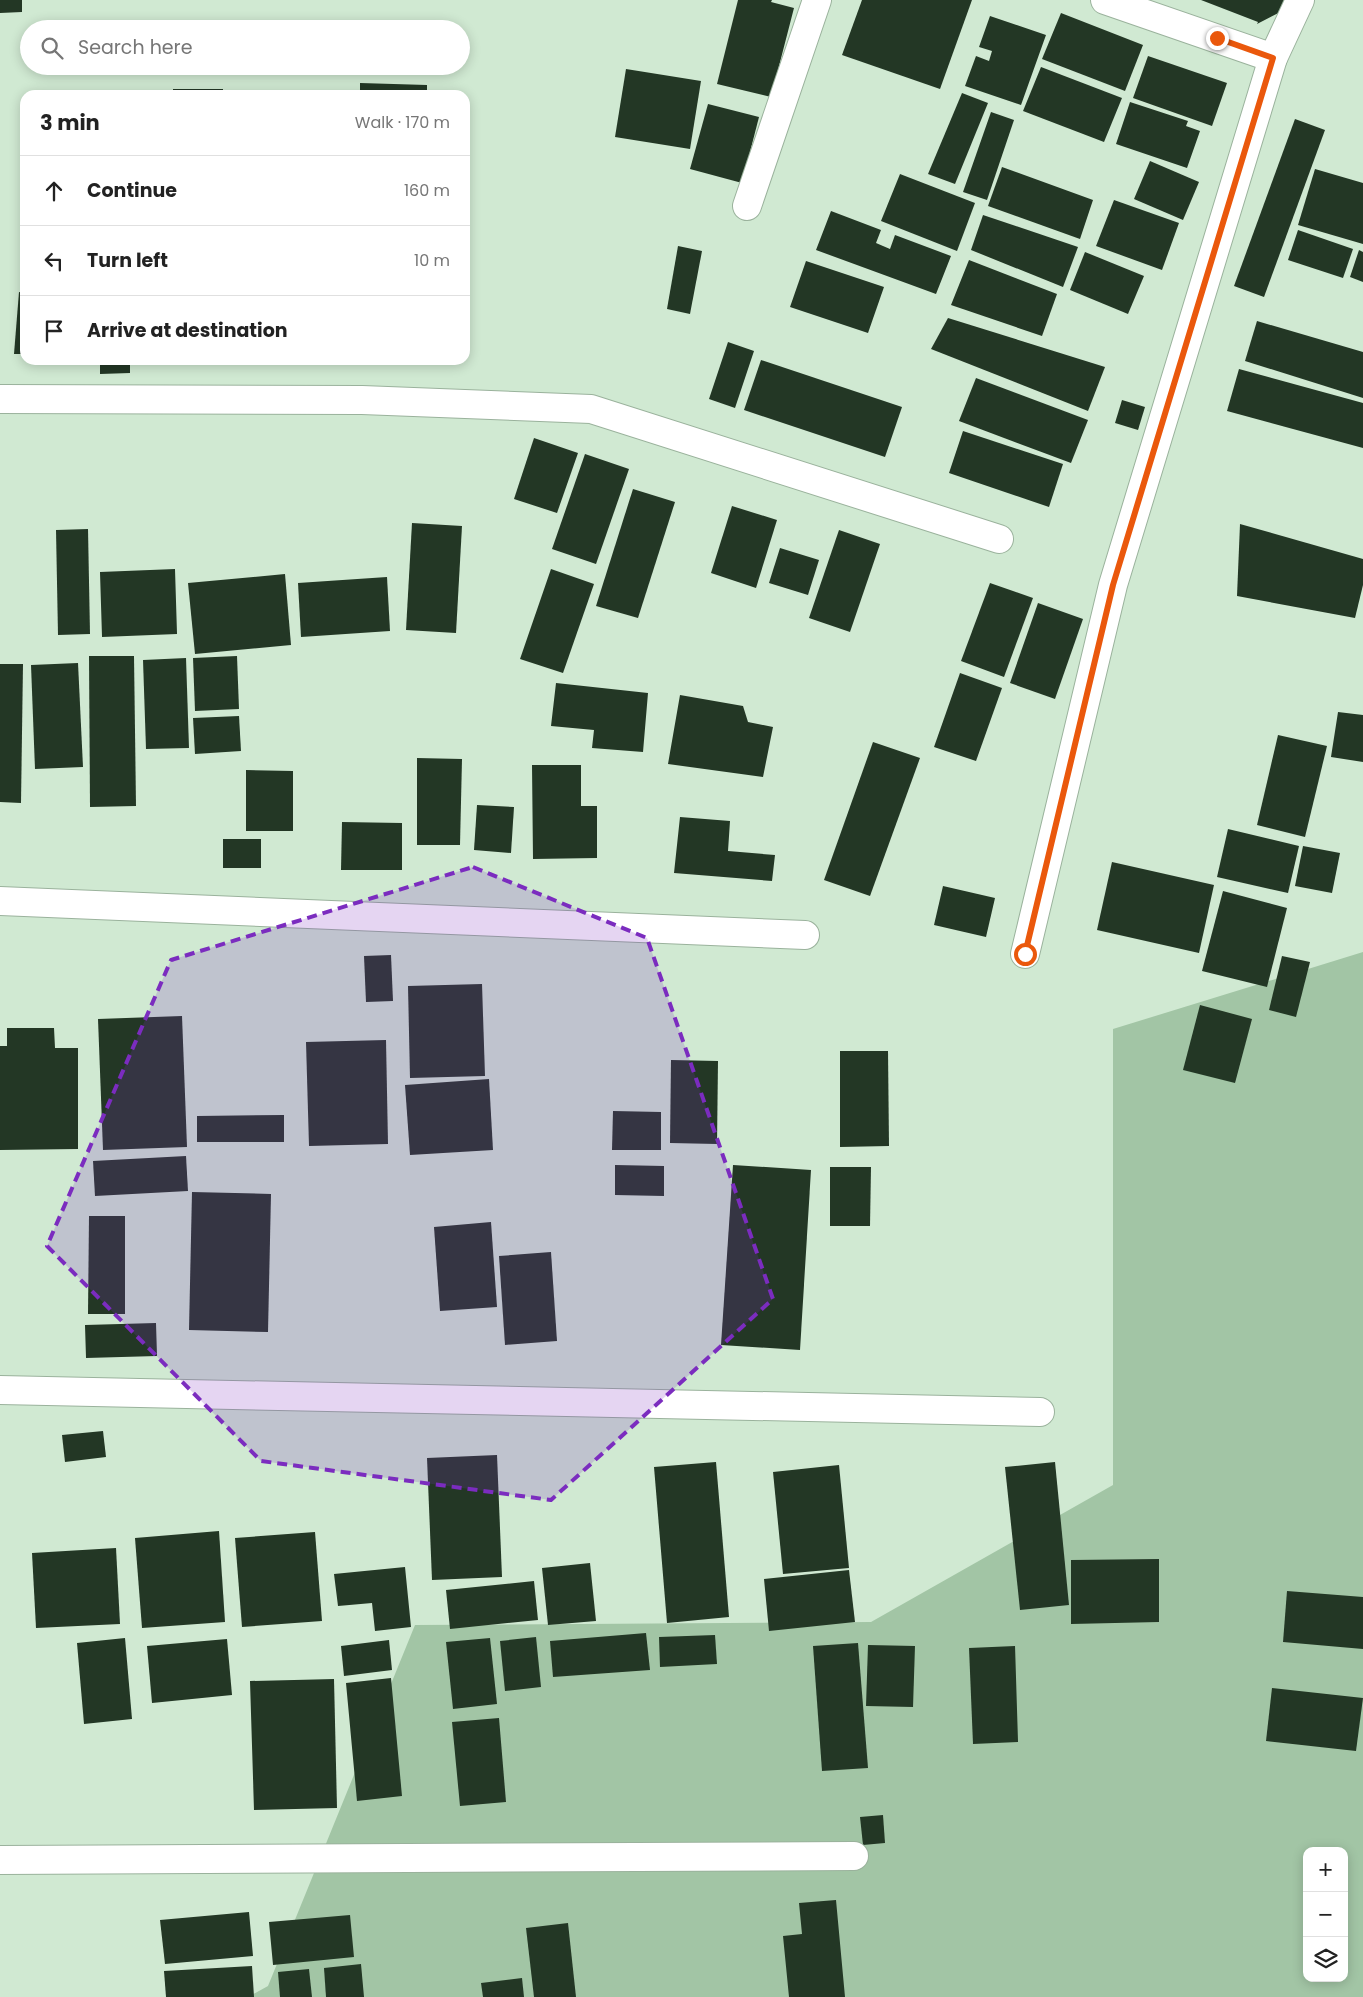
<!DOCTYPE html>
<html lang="en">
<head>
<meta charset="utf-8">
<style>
	body { margin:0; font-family:Poppins,sans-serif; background:#f2f2f2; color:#222 }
	.controls { position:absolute; right:15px; bottom:15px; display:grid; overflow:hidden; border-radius:10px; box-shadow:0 2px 12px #0003 }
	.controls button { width:45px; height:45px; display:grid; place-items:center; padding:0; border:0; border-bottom:1px solid #e0e0e0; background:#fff; color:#222; font:25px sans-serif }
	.stop { position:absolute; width:15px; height:15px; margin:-11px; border:4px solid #ea580c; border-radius:50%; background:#fff }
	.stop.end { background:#ea580c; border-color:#fff; box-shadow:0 1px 5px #0008 }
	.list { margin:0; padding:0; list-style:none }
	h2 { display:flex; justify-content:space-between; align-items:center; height:65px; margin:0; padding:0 20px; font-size:21px }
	h2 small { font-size:16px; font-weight:400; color:#767676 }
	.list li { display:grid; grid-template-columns:32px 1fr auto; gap:15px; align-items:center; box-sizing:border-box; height:70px; padding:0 20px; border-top:1px solid #e0e0e0 }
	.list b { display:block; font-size:19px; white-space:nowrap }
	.list em { font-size:16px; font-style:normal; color:#767676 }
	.icon { flex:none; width:28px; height:28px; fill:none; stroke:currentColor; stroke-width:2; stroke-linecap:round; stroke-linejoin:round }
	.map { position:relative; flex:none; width:1363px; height:1997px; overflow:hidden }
	.search { position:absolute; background:#fff; box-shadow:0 2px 12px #0003; left:20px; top:20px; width:450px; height:55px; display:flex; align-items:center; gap:12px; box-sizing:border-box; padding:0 18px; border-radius:28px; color:#767676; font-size:19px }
	.panel { position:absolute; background:#fff; box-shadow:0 2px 12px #0003; left:20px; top:90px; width:450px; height:275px; border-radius:15px }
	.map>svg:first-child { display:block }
	.green { fill:#a2c5a5; fill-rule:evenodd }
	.building { fill:#233725 }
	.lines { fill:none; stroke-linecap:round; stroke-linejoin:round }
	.minor-casing { stroke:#9ab29c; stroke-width:30 }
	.minor { stroke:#fff; stroke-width:28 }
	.route { stroke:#ea580c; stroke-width:6 }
	.marked { fill:#7b2cbf; fill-opacity:0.2; stroke:#7b2cbf; stroke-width:4; stroke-dasharray:10 6; stroke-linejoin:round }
</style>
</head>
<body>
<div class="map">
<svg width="1363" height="1997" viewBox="0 0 1363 1997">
	<rect width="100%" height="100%" fill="#d0e9d2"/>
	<path class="green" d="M1363 952V1997H248L268 1986 415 1625 871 1622 1113 1485V1029ZM1307 1851H1344V1978H1307Z"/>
	<g class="building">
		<path d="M0 0H22V12L0 13Z"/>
		<path d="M738 0H772L771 2 794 8 771 97 717 84Z"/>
		<path d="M862 0H972L940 89 842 55Z"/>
		<path d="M1201 0H1299L1298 3 1257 24 1258 22Z"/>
		<path d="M1061 13 1143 45 1125 91 1042 59Z"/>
		<path d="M990 16 1046 35 1021 105 965 86 976 56 989 61 992 51 979 47Z"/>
		<path d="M1148 56 1227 83 1212 126 1133 98Z"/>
		<path d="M1041 67 1122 98 1104 142 1023 111Z"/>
		<path d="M626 69 701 81 690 149 615 137Z"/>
		<path d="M360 83 427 85V95H360Z"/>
		<rect x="173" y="89" width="50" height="6"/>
		<path d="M962 93 988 103 955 184 928 174Z"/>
		<path d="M1130 102 1188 121 1186 126 1200 131 1187 168 1116 144Z"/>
		<path d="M708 104 759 117 742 183 690 169Z"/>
		<path d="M991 112 1014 120 987 200 963 192Z"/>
		<path d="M1295 119 1325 130 1264 297 1234 286Z"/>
		<path d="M1150 161 1199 182 1183 220 1134 199Z"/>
		<path d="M1002 167 1093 200 1080 239 988 206Z"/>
		<path d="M1315 169 1363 183V244L1298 225Z"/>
		<path d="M900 174 975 203 957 251 881 221Z"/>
		<path d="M1114 200 1179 223 1162 270 1096 246Z"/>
		<path d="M831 211 881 230 876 243 890 249 895 235 951 256 936 294 816 250Z"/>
		<path d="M983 215 1078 247 1063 287 971 250Z"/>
		<path d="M1298 230 1353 249 1343 278 1288 260Z"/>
		<path d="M678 246 702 251 690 314 667 309Z"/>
		<path d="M1359 250 1363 252V282L1350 277Z"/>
		<path d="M1085 252 1144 276 1128 314 1070 290Z"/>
		<path d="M969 260 1057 294 1042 336 951 305Z"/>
		<path d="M806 261 884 287 868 333 790 307Z"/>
		<path d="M19 292 25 293V354H14Z"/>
		<path d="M948 318 1105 367 1088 411 931 349Z"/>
		<path d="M1257 321 1363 352V398L1245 361Z"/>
		<path d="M728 342 754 351 735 408 709 399Z"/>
		<path d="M100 360H130V373L100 374Z"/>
		<path d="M761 360 902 407 885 457 744 410Z"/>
		<path d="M1239 369 1363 403V448L1227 411Z"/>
		<path d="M976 378 1088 420 1071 463 959 421Z"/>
		<path d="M1122 400 1145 407 1138 430 1115 423Z"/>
		<path d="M963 431 1063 464 1049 507 949 473Z"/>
		<path d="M534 438 578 453 557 513 514 499Z"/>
		<path d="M585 454 629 469 596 564 552 549Z"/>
		<path d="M633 489 675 502 638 618 596 606Z"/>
		<path d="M732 506 777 520 756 588 711 573Z"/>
		<path d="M412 523 462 526 456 633 406 630Z"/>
		<path d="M1240 524 1363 559V585L1355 618 1237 596Z"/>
		<path d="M88 529 90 634 58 635 56 530Z"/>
		<path d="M839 530 880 544 850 632 809 618Z"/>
		<path d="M780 548 819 560 808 595 769 583Z"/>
		<path d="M175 569 177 634 102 637 100 572Z"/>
		<path d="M551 569 594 584 563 673 520 659Z"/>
		<path d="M285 574 291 645 195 654 188 583Z"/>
		<path d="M387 577 390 631 301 637 298 583Z"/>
		<path d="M990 583 1033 598 1004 677 961 661Z"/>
		<path d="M1038 603 1083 619 1055 699 1010 683Z"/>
		<path d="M89 656H134L136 806 90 807Z"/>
		<path d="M237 656 239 709 195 711 193 658Z"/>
		<path d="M186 658 189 748 146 749 143 660Z"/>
		<path d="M78 663 83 767 35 769 31 665Z"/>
		<path d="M0 664H23L21 803 0 802Z"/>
		<path d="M960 673 1002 688 976 761 934 747Z"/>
		<path d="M556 683 648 693 643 752 592 748 594 730 551 726Z"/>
		<path d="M680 695 743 706 748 722 773 727 763 777 668 764Z"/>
		<path d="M1338 712 1363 715V762L1331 757Z"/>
		<path d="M239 716 241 751 195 754 193 718Z"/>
		<path d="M1278 735 1327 746 1305 837 1257 825Z"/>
		<path d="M873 742 920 758 870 896 824 880Z"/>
		<path d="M417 758 462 759 460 845H417Z"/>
		<path d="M532 765H581V806H597V858L533 859Z"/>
		<path d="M246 770 293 771V831H246Z"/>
		<path d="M477 805 514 807 511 853 474 850Z"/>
		<path d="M680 817 730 821 728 851 775 855 772 881 674 873Z"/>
		<path d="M342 822 402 823V870H341Z"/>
		<path d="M1228 829 1299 846 1288 893 1217 877Z"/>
		<rect x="223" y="839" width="38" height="29"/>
		<path d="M1303 846 1340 853 1332 893 1295 886Z"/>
		<path d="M1112 862 1214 885 1199 953 1097 930Z"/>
		<path d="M943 886 995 898 986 937 934 925Z"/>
		<path d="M1223 891 1287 908 1267 987 1202 971Z"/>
		<path d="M391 955 393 1001 366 1002 364 956Z"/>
		<path d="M1282 956 1310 962 1296 1017 1269 1010Z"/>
		<path d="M482 984 485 1076 410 1078 408 986Z"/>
		<path d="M1200 1005 1252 1019 1235 1083 1183 1070Z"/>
		<path d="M182 1016 187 1147 103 1150 98 1019Z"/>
		<path d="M7 1028H54L55 1048H78V1149L0 1150V1046H7Z"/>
		<path d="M386 1040 388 1144 309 1146 306 1042Z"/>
		<path d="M840 1051H888L889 1146 840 1147Z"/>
		<path d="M671 1060 718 1061 717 1144 670 1143Z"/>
		<path d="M489 1079 493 1150 410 1155 405 1085Z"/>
		<path d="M613 1111 661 1112V1150H612Z"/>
		<path d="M284 1115V1142H197V1116Z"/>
		<path d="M186 1156 188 1191 95 1196 93 1161Z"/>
		<path d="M615 1165 664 1166V1196L615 1195Z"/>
		<path d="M733 1165 811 1170 800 1350 721 1345Z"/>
		<path d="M830 1167H871L870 1226H830Z"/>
		<path d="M192 1192 271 1194 268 1332 189 1330Z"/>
		<path d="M89 1216H125V1314H88Z"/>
		<path d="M491 1222 497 1307 440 1311 434 1227Z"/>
		<path d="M551 1252 557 1341 505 1345 499 1256Z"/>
		<path d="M156 1323 157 1356 86 1358 85 1325Z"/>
		<path d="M103 1431 106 1457 65 1462 62 1435Z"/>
		<path d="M497 1455 502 1577 432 1580 427 1458Z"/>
		<path d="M716 1462 729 1617 667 1623 654 1467Z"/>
		<path d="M1055 1462 1069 1605 1020 1610 1005 1467Z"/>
		<path d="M839 1465 849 1568 783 1574 773 1472Z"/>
		<path d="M219 1531 225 1622 142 1628 135 1538Z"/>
		<path d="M315 1532 322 1621 242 1627 235 1538Z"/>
		<path d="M116 1548 120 1624 36 1628 32 1553Z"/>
		<path d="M1159 1559V1622L1071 1624V1560Z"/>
		<path d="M590 1563 596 1621 548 1625 542 1568Z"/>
		<path d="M405 1567 411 1627 375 1631 372 1603 338 1606 334 1574Z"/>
		<path d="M849 1570 855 1622 769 1631 764 1579Z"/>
		<path d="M534 1581 538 1620 450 1629 446 1590Z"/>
		<path d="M1287 1591 1363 1597V1649L1283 1642Z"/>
		<path d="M646 1633 650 1670 553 1677 550 1641Z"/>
		<path d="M715 1635 717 1664 660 1667 659 1637Z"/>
		<path d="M536 1637 541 1687 505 1691 500 1641Z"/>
		<path d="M125 1638 132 1719 84 1724 77 1643Z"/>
		<path d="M490 1638 497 1704 453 1709 446 1642Z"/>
		<path d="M227 1639 232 1695 152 1703 147 1646Z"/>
		<path d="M389 1640 392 1670 344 1676 341 1646Z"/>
		<path d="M858 1643 868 1768 822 1771 813 1646Z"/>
		<path d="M868 1645 915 1646 913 1707 866 1706Z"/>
		<path d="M1015 1646 1018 1742 973 1744 969 1648Z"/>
		<path d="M391 1678 402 1796 357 1801 346 1683Z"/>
		<path d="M334 1679 337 1808 254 1810 250 1681Z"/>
		<path d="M1272 1688 1363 1698 1356 1751 1266 1741Z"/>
		<path d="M499 1718 506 1802 460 1806 452 1722Z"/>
		<path d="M883 1815 885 1843 863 1845 860 1817Z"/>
		<path d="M836 1900 845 1997H789L783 1936 802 1934 799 1903Z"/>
		<path d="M249 1912 253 1956 165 1964 160 1920Z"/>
		<path d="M350 1915 354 1957 273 1965 269 1922Z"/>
		<path d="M568 1923 576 1997H534L526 1928Z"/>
		<path d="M361 1964 364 1997H326L324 1968Z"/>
		<path d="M252 1966 254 1997H166L164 1971Z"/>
		<path d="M309 1969 312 1997H280L278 1972Z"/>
		<path d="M522 1978 524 1997H483L481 1983Z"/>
	</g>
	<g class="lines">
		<defs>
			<g id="minor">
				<path d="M1105 0 1273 58"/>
				<path d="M747 206 817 0"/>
				<path d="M0 399 362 400 591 409 999 539"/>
				<path d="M0 901 805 935"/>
				<path d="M1025 954 1113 585 1273 58 1300 0"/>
				<path d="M0 1390 1040 1412"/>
				<path d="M0 1860 854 1856"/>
			</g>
		</defs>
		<use href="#minor" class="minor-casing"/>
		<use href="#minor" class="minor"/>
	</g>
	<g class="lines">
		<path class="route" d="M1025 954 1113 585 1273 58 1217 38"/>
	</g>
	<path class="marked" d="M473 867 647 938 773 1299 551 1500 261 1461 47 1246 171 960Z"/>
</svg>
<div class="controls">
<button>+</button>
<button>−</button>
<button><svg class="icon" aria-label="layers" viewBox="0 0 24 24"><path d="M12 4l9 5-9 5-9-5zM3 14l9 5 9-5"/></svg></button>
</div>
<div class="stop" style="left:1025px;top:954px"></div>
<div class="stop end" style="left:1217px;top:38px"></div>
<div class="search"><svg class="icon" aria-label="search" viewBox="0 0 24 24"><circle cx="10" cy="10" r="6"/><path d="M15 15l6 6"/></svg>Search here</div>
<section class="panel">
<h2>3 min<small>Walk · 170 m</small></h2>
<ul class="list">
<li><svg class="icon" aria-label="ahead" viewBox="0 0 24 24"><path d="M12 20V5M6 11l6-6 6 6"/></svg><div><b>Continue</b></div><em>160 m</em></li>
<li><svg class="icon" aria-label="left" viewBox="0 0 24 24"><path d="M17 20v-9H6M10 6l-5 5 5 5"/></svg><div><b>Turn left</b></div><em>10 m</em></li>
<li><svg class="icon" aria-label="arrive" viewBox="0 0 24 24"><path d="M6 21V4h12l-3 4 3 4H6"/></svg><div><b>Arrive at destination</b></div></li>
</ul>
</section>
</div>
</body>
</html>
